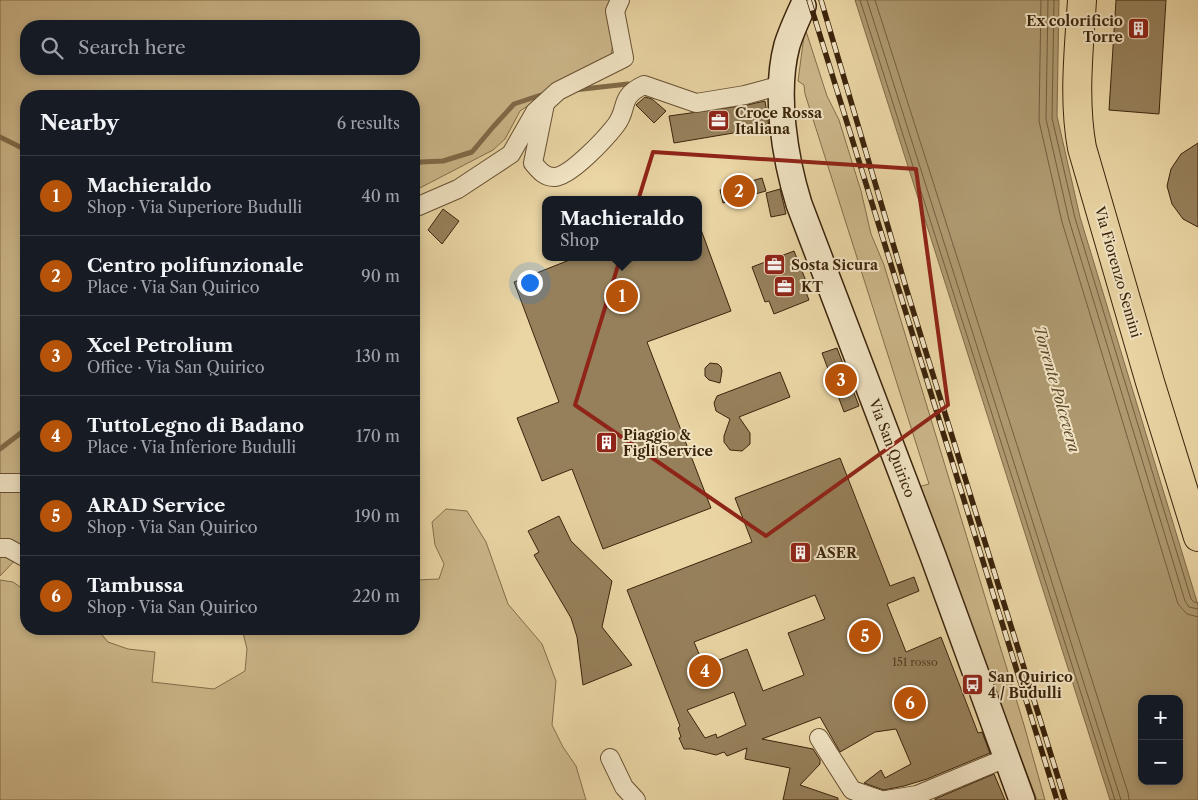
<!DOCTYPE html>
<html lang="en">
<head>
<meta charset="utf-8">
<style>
	body { margin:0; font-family:"Libre Caslon Text",serif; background:#242831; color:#f1f3f6 }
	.controls { position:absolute; right:15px; bottom:15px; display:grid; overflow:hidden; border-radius:10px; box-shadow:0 2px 8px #0003 }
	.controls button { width:45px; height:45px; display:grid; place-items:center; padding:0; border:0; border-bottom:1px solid #363941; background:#171b24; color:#f1f3f6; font:25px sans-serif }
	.you { position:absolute; left:529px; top:282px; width:18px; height:18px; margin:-12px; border:4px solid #fff; border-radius:50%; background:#1a73e8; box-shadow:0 0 0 8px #1a73e833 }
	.badge { display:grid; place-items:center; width:32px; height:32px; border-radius:50%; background:#b45309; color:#fff; font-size:16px; font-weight:700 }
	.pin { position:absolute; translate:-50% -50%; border:2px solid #fff; box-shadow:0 1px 5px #0006 }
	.popup { position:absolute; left:542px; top:196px; width:160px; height:65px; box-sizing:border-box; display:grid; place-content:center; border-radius:10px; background:#171b24; filter:drop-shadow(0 1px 4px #0005); font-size:16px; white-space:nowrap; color:#9ea1a6 }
	.popup b { font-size:19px; color:#f1f3f6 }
	.popup::after { content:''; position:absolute; left:50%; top:100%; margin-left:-10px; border:10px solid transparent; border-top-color:#171b24 }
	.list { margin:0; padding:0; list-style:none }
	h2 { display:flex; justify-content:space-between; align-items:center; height:65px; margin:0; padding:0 20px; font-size:21px }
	h2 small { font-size:16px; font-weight:400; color:#9ea1a6 }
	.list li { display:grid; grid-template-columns:32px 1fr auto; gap:15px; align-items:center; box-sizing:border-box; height:80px; padding:0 20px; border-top:1px solid #363941 }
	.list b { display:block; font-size:19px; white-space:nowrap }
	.list p { margin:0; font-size:16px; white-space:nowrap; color:#9ea1a6 }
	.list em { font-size:16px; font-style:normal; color:#9ea1a6 }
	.icon { flex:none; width:28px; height:28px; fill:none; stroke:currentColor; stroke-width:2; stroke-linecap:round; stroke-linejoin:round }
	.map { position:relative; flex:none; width:1198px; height:800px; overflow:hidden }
	.search { position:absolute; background:#171b24; box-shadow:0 2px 8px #0003; left:20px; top:20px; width:400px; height:55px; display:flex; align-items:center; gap:12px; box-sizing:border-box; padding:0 18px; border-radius:20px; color:#9ea1a6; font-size:19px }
	.panel { position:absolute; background:#171b24; box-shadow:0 2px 8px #0003; left:20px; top:90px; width:400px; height:545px; border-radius:20px }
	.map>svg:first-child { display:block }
	.green { fill:#ccb78a; stroke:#846e4b; fill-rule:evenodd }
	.water { fill:#ae9970; stroke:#806a48; fill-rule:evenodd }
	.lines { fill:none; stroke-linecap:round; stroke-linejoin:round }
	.shore { stroke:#745e3e; stroke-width:1 }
	.stream { stroke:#806a48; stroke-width:5 }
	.building { fill:#96805b; stroke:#3b240c; fill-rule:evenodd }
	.street-casing { stroke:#675032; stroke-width:20 }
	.secondary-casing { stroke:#3b240c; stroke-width:28 }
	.primary-casing { stroke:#3b240c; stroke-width:30 }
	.street { stroke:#f1e4c4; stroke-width:18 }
	.secondary { stroke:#f1e4c4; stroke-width:25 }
	.primary { stroke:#ead5a4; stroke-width:28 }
	.rail-casing { stroke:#3b240c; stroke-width:5.5 }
	.rail { stroke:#f1e4c4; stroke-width:4; stroke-dasharray:11; stroke-linecap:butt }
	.marked { fill:none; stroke:#8f2418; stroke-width:4; stroke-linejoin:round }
	.labels { text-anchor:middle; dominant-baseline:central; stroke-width:4; stroke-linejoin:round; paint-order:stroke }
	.number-label { font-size:11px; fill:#523b20 }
	.poi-label { font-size:14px; font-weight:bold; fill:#3b240c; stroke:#f1e4c4; text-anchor:start }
	.street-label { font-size:14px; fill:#3b240c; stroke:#f1e4c4 }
	.water-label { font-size:15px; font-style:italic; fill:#5e472a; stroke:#f1e4c4 }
</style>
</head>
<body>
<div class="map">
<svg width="1198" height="800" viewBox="0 0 1198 800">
	<rect width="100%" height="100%" fill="#ead5a4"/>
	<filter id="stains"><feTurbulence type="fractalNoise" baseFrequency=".004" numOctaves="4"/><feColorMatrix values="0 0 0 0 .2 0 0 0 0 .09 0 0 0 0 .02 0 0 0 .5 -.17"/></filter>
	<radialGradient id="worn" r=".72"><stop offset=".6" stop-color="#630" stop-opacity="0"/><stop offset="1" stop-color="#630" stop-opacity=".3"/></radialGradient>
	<g class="green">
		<path d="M0 0H611L613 44 610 60 562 83 520 111 505 139 493 150 414 191V96H26V555H20L0 576ZM26 26H414V69H26Z"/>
		<path d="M805 28 827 96 839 120 861 191 871 234 884 265 1024 725 1045 800H1037L918 487 929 484 805 94 804 85 798 81Z"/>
		<path d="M446 509 467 511 486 542 508 604 542 644 556 681 552 725 563 747 576 766 586 800H0V580L13 582 26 591V629H97L108 642 128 649 155 652 152 682 214 689 245 671 247 649 242 629H414V578L417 580 439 579 444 564 435 545 432 522Z"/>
	</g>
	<path class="water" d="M855 0H1059L1057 116 1080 217 1198 605V800H1110ZM1142 699H1179V781H1142Z"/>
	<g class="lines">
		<g class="shore">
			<path d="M860 0 1115 800"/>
			<path d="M867 0 1121 800"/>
			<path d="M875 0 1128 793 1129 800"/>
			<path d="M1041 0 1039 121 1062 222 1178 604 1187 614 1198 617"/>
			<path d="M1048 0 1046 119 1069 220 1185 601 1189 607 1198 609"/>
			<path d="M1054 0 1052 118 1075 218 1191 599 1194 602 1198 603"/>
		</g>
		<g class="stream">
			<path d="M574 90 628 84"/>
			<path d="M0 137 26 150"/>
			<path d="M414 164 421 162 443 161 472 152 493 127 514 104 541 95"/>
			<path d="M0 449 26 429"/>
		</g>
	</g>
	<g class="building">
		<path d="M1116 0H1166L1159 114 1109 110Z"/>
		<path d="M645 97 652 99 666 111 654 123 636 105Z"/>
		<path d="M765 101 769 127 674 143 669 116 747 105Z"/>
		<path d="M1198 143V227L1183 219 1172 204 1167 186 1171 169 1181 154Z"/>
		<path d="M762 178 766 191 723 203 720 190Z"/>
		<path d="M780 189 786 214 771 217 766 193Z"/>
		<path d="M443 209 459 221 442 244 428 230Z"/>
		<path d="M698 227H700L731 311 647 342 711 508 603 549 572 469 542 481 517 418 559 402 514 282 577 257H698Z"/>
		<path d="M794 251 808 286 804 287 809 300 774 314 769 301 765 302 752 267Z"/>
		<path d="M837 348 859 406 844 412 822 353Z"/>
		<path d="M710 363 718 364 721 367 722 371 720 383 709 380 705 376V368Z"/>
		<path d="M780 372 790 397 739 417 750 433V444L742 451 730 450 724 442V436L730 419 716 411 714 403 717 396Z"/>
		<path d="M840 458 890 586 914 577 919 591 887 604 906 652 941 637 978 733 982 732 990 753 927 779 904 786 884 790 864 783 881 770 885 778 911 764 896 729 875 732 840 752 820 717 762 739 813 749 820 760V764L800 785 838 798V800H783L790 768 745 759 747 748 727 756 724 752 716 755 692 749H684L679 738 681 737 678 728 680 726 627 590 752 542 735 498ZM815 595 825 619 788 633 804 675 763 691 747 649 704 666 694 642ZM734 692 746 725 717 738 716 734 705 738 687 710Z"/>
		<path d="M559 516 571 541 612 581 602 627 632 665 583 685 577 637 571 618 534 555 539 552 528 531Z"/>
		<path d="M994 774 1005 800H935V799Z"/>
	</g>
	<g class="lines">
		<defs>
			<g id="street">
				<path d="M545 104 533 163C539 170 544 177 554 177 570 177 606 138 616 125 629 108 618 97 644 85L696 103 745 95 782 85"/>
				<path d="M414 208 458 189 511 154 535 112 558 91 624 58 615 11 620 0"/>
				<path d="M0 483H23L26 481"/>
				<path d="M0 548H8L26 558"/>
				<path d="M819 738 852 790 881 800"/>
				<path d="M610 758 624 787 636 800"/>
				<path d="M886 800 917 795 1006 758"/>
			</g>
			<path id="secondary" d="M803 6C797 19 791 32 787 45 774 93 785 159 799 204L933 556 1022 800"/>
			<path id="primary" d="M1082 0C1079 49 1073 99 1082 148L1150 382 1198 537"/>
		</defs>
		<use href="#street" class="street-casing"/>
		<use href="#secondary" class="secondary-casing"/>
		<use href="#primary" class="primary-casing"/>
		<use href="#street" class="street"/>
		<use href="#secondary" class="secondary"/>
		<use href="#primary" class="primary"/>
		<defs>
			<g id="rail">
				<path d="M809 0 1057 800"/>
				<path d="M821 0 907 291 1065 800"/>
			</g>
		</defs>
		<use href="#rail" class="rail-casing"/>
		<use href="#rail" class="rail"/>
	</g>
	<path class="marked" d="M653 152 916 169 948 405 766 536 575 405Z"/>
	<defs>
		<symbol id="building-square" viewBox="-11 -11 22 22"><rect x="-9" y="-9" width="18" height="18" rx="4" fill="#8f2418" stroke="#f1e4c4"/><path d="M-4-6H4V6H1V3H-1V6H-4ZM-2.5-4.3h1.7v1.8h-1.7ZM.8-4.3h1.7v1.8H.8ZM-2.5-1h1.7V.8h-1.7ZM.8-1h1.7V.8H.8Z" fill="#fff"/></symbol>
		<symbol id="office-square" viewBox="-11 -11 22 22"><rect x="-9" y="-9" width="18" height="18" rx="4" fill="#8f2418" stroke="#f1e4c4"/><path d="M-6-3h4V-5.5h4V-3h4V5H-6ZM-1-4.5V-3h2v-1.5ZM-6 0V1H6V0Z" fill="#fff"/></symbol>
		<symbol id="bus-square" viewBox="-11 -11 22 22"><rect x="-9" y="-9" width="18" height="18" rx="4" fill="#8f2418" stroke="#f1e4c4"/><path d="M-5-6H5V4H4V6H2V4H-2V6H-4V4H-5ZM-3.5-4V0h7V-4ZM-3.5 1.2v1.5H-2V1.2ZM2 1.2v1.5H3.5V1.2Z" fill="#fff"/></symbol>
	</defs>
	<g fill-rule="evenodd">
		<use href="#building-square" x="1126" y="16" width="25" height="25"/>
		<use href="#office-square" x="706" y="108" width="25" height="25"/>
		<use href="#office-square" x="762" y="252" width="25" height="25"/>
		<use href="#office-square" x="772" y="274" width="25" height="25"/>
		<use href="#building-square" x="594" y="430" width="25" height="25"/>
		<use href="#building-square" x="788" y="540" width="25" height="25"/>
		<use href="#bus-square" x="960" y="672" width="25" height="25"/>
	</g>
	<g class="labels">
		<g class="number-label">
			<text x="915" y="662">151 rosso</text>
		</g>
		<g class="poi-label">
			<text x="1123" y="21" text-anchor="end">Ex colorificio<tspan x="1123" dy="16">Torre</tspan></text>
			<text x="735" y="113">Croce Rossa<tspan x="735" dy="16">Italiana</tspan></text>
			<text x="791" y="265">Sosta Sicura</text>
			<text x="801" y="287">KT</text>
			<text x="623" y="435">Piaggio &amp;<tspan x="623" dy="16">Figli Service</tspan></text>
			<text x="816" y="553">ASER</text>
			<text x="988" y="677">San Quirico<tspan x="988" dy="16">4 / Budulli</tspan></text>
		</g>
		<g class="street-label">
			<text transform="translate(1118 272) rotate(74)">Via Fiorenzo Semini</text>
			<text transform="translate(892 448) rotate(69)">Via San Quirico</text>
		</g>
		<g class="water-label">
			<text transform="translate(1057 389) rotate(74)">Torrente Polcevera</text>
		</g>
	</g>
	<rect width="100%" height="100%" filter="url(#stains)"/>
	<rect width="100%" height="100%" fill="url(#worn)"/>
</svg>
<div class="controls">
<button>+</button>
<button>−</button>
</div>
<div class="you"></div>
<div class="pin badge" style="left:622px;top:296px">1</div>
<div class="popup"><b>Machieraldo</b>Shop</div>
<div class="pin badge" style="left:739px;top:191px">2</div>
<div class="pin badge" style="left:841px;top:380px">3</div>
<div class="pin badge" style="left:705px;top:671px">4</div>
<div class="pin badge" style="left:865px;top:636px">5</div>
<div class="pin badge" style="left:910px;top:703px">6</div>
<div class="search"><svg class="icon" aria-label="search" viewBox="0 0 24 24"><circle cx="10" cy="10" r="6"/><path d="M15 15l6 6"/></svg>Search here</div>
<section class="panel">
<h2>Nearby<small>6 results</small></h2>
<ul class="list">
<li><span class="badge">1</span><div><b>Machieraldo</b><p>Shop · Via Superiore Budulli</p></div><em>40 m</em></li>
<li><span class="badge">2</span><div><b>Centro polifunzionale</b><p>Place · Via San Quirico</p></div><em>90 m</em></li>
<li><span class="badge">3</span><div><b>Xcel Petrolium</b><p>Office · Via San Quirico</p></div><em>130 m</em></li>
<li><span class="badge">4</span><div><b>TuttoLegno di Badano</b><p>Place · Via Inferiore Budulli</p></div><em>170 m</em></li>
<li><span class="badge">5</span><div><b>ARAD Service</b><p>Shop · Via San Quirico</p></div><em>190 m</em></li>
<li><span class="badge">6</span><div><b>Tambussa</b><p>Shop · Via San Quirico</p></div><em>220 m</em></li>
</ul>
</section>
</div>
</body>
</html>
